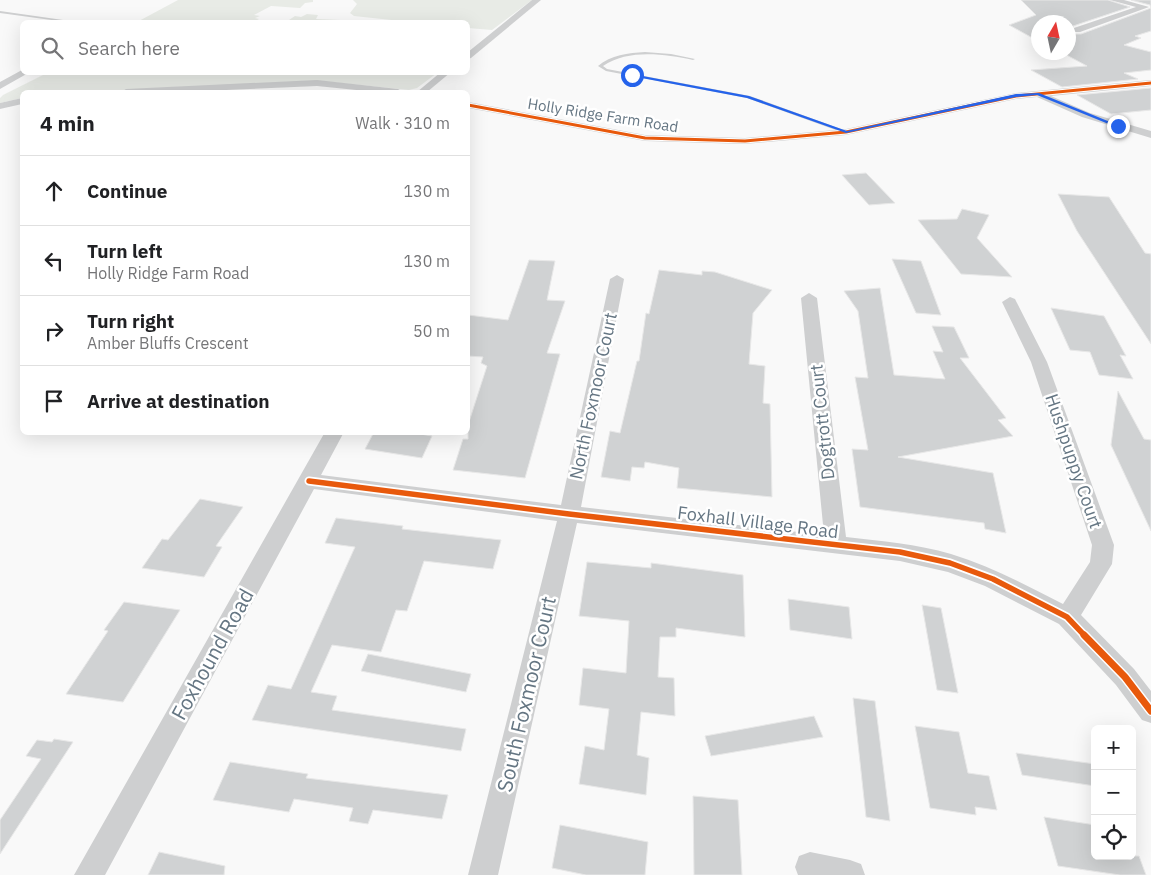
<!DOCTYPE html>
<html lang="en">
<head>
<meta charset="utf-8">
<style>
	body { margin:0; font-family:"IBM Plex Sans",sans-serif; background:#f6f6f6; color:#202124 }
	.controls { position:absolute; right:15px; bottom:15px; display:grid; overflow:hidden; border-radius:8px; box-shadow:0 5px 20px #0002 }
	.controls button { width:45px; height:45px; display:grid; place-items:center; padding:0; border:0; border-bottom:1px solid #e0e0e0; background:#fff; color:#202124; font:25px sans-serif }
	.compass { position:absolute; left:1031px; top:15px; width:45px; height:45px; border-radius:50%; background:#fff; box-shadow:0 5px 20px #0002; rotate:9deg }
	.stop { position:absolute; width:15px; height:15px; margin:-11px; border:4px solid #2563eb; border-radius:50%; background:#fff }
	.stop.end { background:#2563eb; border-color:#fff; box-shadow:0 1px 5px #0008 }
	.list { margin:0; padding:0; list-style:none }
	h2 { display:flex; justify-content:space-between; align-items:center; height:65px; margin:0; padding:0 20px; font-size:21px }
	h2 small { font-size:16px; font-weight:400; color:#757577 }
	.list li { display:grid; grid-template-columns:32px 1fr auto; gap:15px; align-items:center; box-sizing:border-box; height:70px; padding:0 20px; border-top:1px solid #e0e0e0 }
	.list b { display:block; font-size:19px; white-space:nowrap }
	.list p { margin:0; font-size:16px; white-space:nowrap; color:#757577 }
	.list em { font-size:16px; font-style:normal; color:#757577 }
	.icon { flex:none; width:28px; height:28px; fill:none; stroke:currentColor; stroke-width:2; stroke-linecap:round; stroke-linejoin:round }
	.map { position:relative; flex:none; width:1151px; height:875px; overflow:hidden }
	.search { position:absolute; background:#fff; box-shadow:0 5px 20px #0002; left:20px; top:20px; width:450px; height:55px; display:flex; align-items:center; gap:12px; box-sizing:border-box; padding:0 18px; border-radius:8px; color:#757577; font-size:19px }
	.panel { position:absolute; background:#fff; box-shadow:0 5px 20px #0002; left:20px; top:90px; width:450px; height:345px; border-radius:8px }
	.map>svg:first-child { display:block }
	.green { fill:#e8ebe6 }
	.building { fill:#d0d2d3; stroke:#e8e8e8 }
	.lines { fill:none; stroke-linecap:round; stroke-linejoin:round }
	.lane { fill:#cecfd0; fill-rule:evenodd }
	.street { fill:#cecfd0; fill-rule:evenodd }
	.cycleway-far2-casing { stroke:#fff; stroke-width:5 }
	.cycleway-far1-casing { stroke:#fff; stroke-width:9 }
	.cycleway-casing { stroke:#fff; stroke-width:10 }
	.cycleway-far2 { stroke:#e8590c; stroke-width:3 }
	.cycleway-far1 { stroke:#e8590c; stroke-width:5.5 }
	.cycleway { stroke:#e8590c; stroke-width:7 }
	.route { fill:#2563eb }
	.labels { text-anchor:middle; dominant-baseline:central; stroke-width:5; stroke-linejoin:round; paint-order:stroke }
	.far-street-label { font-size:15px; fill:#657683; stroke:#fff }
	.street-label { font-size:18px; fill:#657683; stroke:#fff }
	.near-street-label { font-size:21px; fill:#657683; stroke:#fff }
</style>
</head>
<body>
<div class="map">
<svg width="1151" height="875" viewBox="0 0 1151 875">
	<rect width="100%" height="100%" fill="#f9f9f9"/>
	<g class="green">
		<path d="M178 0H313V2L305 3 300 8 271 6 254 15 260 16 255 18 259 19 254 22H259H137Z"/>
		<path d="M353 0H532L492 30 468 28V22H410L354 16 350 13 357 4Z"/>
		<path d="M307 14 318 15 316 19 392 22H286L295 16 301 17Z"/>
		<path d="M47 73H437L417 88 409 90 331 82 95 92H22V98L0 103V98L3 95Z"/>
	</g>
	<g class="building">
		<path d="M1021 0H1108L1130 7 1073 26 1074 34H1081L1151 8 1150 5 1131 0H1151V31L1135 36 1141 38 1124 45 1151 52V70L1124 73 1138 79 1062 87 1031 70 1087 66 1061 52H1068V22H1038V41L1009 25 1036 15Z"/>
		<path d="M1151 88V110L1111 114 1077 95Z"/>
		<path d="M866 173 895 203 869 205 842 175Z"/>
		<path d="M1058 194 1109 197 1145 253 1151 254V344L1077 231Z"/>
		<path d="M962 209 989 215 977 238 1012 277 961 274 918 220 957 219Z"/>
		<path d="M892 259 921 261 941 315 916 313Z"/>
		<path d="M529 260 555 261 547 300 565 301 547 353 560 354 525 478 453 470 463 439H468V425L487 366 481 363 483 357 468 356V315L508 320Z"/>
		<path d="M659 270 702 275V271L715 272 772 290 753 313 749 364 765 366 763 403 770 404 772 497 677 488 679 468 645 462 644 468 632 467 630 481 601 477 610 431 620 433 637 361H639L646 313 649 314Z"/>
		<path d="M880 288 894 375 945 379 933 351 943 352 932 326 954 327 969 358H960L1006 418 998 420 1013 436 898 457 993 473 1006 533 985 529 984 523 860 507 852 449 868 450 855 377 868 378 858 311 844 291Z"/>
		<path d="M1051 308 1104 316 1126 356 1120 355 1133 379 1099 375 1090 352 1070 350Z"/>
		<path d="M1118 391 1144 439 1151 440V531L1111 445Z"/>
		<path d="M374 432H408L432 436 422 458 365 449Z"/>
		<path d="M200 499 243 507 216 546 222 547 204 577 142 568 162 539 168 540Z"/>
		<path d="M336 518 403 526 402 529 501 540 493 569 424 561 407 611 396 610 381 652 332 645 311 692 337 696 332 710 466 729 461 751 252 720 268 685 291 689 355 547 325 543Z"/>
		<path d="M587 562 651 568V563L743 575 745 637 676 628V637H660L658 677 674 678 675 716 641 712 637 755 649 758 646 795 579 784 585 746 604 750 609 709 579 705 583 668 626 673 629 621 579 616Z"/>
		<path d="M788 599 849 607 852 639 790 630Z"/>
		<path d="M124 602 180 610 123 702 66 694 108 631 104 630Z"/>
		<path d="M922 605 941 608 958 693 937 690Z"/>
		<path d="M368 654 471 674 466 692 361 671Z"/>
		<path d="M853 698 875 701 890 821 866 817Z"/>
		<path d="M814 716 823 737 711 756 705 736Z"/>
		<path d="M915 726 959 732 968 773 989 776 997 810 975 807 976 815 930 808Z"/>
		<path d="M54 739 73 742 0 854V820L41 759 26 756 37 740 52 742Z"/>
		<path d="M1016 753 1095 764V786L1022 775Z"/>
		<path d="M230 762 308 774 306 778 448 795 442 819 373 810 368 824 349 821 353 808 294 799 289 812 213 800Z"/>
		<path d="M693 796 738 800 742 875H694Z"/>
		<path d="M1044 817 1095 825V856H1139L1146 875H1120L1058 866Z"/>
		<path d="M560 825 648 842 645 875H586L552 868Z"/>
		<path d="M159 852 225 866 224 875H148Z"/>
	</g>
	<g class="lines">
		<g class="lane">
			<path d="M0 11 70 21 72 22H66L0 13Z"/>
			<path d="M645 52 671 54 695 59 693 60C664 54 628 49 603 66L607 69 750 96 849 132 844 133 747 98 606 71 598 66C611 55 628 53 645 52Z"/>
		</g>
		<g class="street">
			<path d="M532 0H541L471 58 468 59V52Z"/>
			<path d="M1110 0H1124L1149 7 1080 32H1074V28L1136 7Z"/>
			<path d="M22 70V72H30L0 89V82Z"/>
			<path d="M441 72H451L427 92H417Z"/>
			<path d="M317 80 398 89 403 92H376L317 86 178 92H121L126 89Z"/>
			<path d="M1151 80V86L1051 96 1090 113 1151 131V138L1082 117 1037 97 1016 99 846 135 745 144 645 141 468 108V102L645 135 745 138 846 129 1016 93Z"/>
			<path d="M22 98V104L0 109V103Z"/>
			<path d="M617 275 624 279 581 507 824 535 801 298 809 293 817 298 846 537C881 541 917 544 951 554 990 566 1026 585 1063 604L1090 562 1092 545 1031 362 1002 302 1010 297 1015 299 1047 362 1114 545 1112 564 1081 615 1134 669 1151 691V723L1142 720 1116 685 1059 624 985 586 948 572 900 561 577 523 498 875H468L557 521 314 489 105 875H74L325 432H344L321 475 561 505 610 279Z"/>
			<path d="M810 852 850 860 861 864 865 875H798L795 867 799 856Z"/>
		</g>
		<defs>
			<path id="cycleway-far2" d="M468 105 645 138 745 141 846 132 1016 96 1151 83"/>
			<path id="cycleway-far1" d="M309 481 569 514 900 552 950 563 993 579 1067 617 1085 636"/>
			<path id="cycleway" d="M1084 635 1125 677 1151 711"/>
		</defs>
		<use href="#cycleway-far2" class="cycleway-far2-casing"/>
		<use href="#cycleway-far1" class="cycleway-far1-casing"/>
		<use href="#cycleway" class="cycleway-casing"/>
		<use href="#cycleway-far2" class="cycleway-far2"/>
		<use href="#cycleway-far1" class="cycleway-far1"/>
		<use href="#cycleway" class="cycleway"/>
	</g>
	<path class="route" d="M632 74 749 96 847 131 1016 94 1039 93 1120 126 1116 127 1037 95 1016 97 846 133 747 98 631 76Z"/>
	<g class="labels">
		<g class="far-street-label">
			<text transform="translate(603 115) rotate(9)">Holly Ridge Farm Road</text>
		</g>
		<g class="street-label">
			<text transform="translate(593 396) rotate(-78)">North Foxmoor Court</text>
			<text transform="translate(822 422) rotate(-96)">Dogtrott Court</text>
			<text transform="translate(1074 461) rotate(71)">Hushpuppy Court</text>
			<text transform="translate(758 522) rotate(7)">Foxhall Village Road</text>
		</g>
		<g class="near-street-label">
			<text transform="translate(212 654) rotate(-61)">Foxhound Road</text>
			<text transform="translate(526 694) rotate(-77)">South Foxmoor Court</text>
		</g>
	</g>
</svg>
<div class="controls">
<button>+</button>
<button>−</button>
<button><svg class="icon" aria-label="locate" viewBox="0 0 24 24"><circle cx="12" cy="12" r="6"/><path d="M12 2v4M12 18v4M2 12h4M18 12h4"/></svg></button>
</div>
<svg class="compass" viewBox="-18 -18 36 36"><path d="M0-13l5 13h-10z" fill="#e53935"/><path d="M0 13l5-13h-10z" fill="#757577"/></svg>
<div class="stop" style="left:632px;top:75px"></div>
<div class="stop end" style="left:1118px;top:126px"></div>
<div class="search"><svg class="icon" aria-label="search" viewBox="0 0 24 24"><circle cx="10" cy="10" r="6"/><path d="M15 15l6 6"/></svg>Search here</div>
<section class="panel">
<h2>4 min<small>Walk · 310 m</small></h2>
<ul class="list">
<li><svg class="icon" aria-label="ahead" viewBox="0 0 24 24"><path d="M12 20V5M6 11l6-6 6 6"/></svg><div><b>Continue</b></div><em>130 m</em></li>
<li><svg class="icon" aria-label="left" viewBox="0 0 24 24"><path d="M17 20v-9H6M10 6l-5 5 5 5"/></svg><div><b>Turn left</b><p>Holly Ridge Farm Road</p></div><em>130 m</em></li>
<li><svg class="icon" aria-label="right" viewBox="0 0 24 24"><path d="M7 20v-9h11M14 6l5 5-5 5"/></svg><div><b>Turn right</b><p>Amber Bluffs Crescent</p></div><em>50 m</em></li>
<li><svg class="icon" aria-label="arrive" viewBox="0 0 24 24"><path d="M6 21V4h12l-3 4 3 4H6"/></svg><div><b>Arrive at destination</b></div></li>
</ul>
</section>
</div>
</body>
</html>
